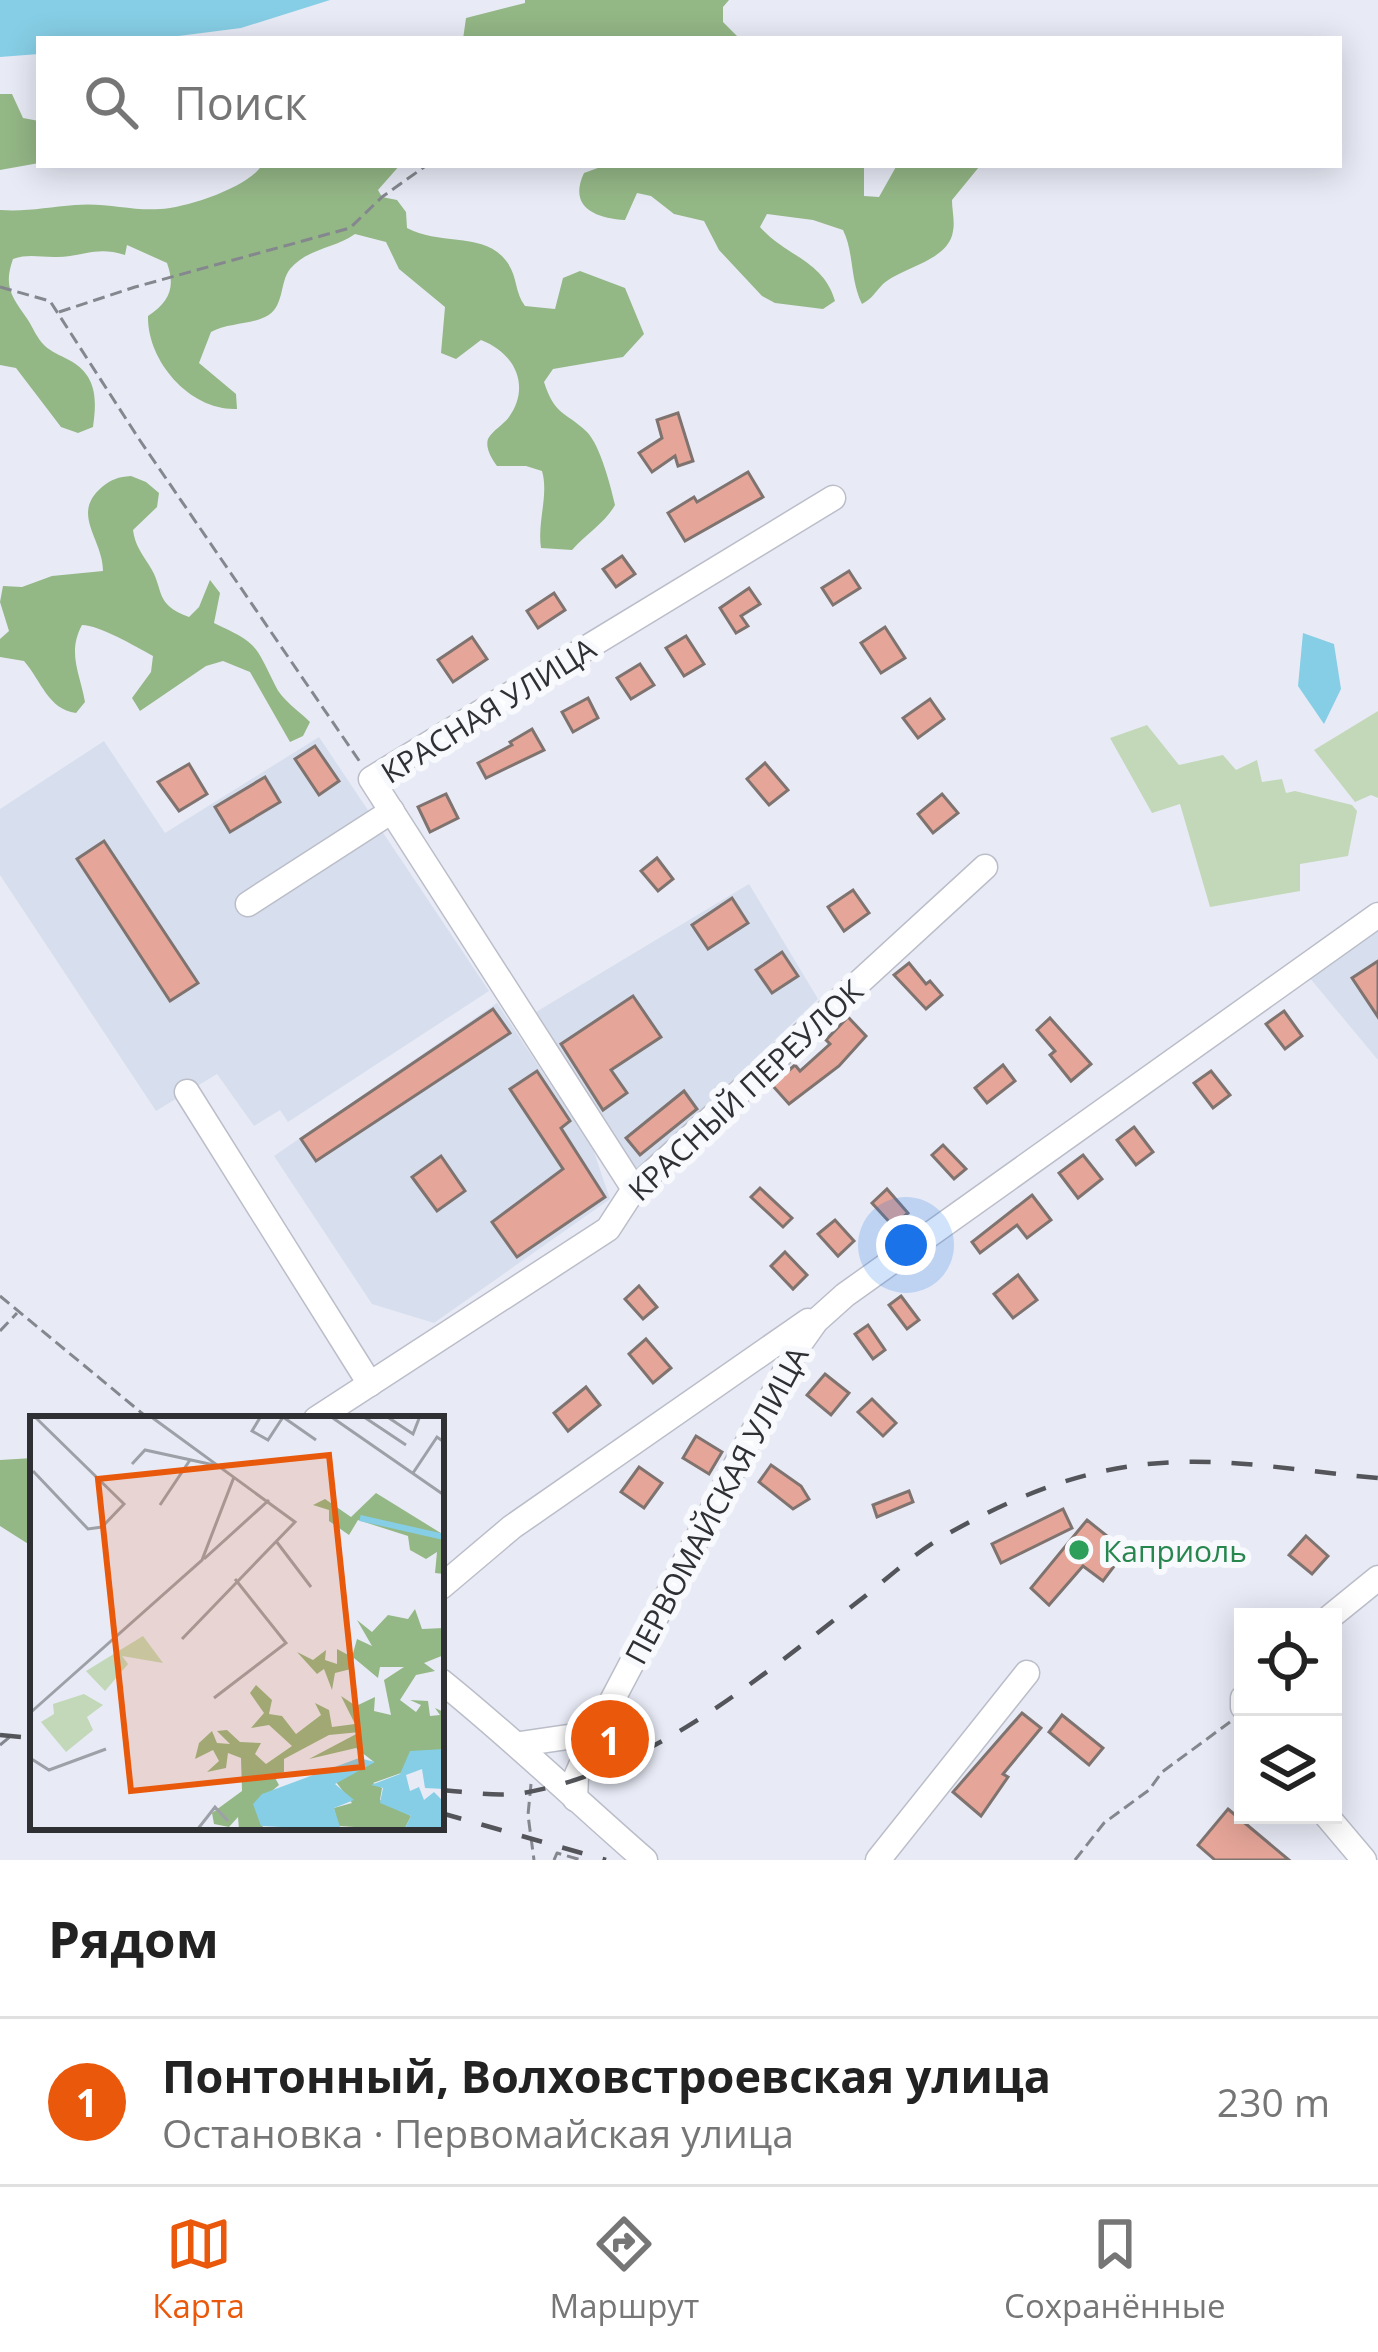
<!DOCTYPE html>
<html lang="ru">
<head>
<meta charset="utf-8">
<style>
	body { margin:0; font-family:"Open Sans",sans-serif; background:#f2f2f2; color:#222 }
	.controls { position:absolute; right:36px; bottom:36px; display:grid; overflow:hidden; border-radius:0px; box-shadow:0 6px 30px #0003 }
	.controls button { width:108px; height:108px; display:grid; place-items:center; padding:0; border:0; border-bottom:3px solid #e0e0e0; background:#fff; color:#222; font:60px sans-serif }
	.you { position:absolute; left:906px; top:1245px; width:42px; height:42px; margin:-30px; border:9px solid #fff; border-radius:50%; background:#1a73e8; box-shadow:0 0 0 18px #1a73e833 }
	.badge { display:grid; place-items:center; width:78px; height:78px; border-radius:50%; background:#ea580c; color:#fff; font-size:39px; font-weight:700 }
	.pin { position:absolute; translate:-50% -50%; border:6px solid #fff; box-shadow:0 3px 12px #0006 }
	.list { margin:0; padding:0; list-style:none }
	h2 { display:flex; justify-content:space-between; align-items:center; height:156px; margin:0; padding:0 48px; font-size:51px }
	h2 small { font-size:39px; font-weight:400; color:#767676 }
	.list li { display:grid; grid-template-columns:78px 1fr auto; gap:36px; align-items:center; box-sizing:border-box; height:168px; padding:0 48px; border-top:3px solid #e0e0e0 }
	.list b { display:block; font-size:45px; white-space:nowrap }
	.list p { margin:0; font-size:39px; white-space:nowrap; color:#767676 }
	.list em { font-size:39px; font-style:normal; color:#767676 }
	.icon { flex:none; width:66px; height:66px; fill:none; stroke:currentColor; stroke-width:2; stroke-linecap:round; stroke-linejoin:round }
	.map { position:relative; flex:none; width:1378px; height:1860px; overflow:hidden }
	.search { position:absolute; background:#fff; box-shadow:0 6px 30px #0003; left:36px; right:36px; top:36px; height:132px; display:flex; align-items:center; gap:30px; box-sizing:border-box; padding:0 42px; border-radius:0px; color:#767676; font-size:45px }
	.sheet { height:324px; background:#fff }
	nav { display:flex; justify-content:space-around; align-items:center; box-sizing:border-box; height:168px; border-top:3px solid #e0e0e0; background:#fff; font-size:33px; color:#767676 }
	nav a { display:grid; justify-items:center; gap:6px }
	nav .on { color:#ea580c }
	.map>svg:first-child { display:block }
	.built { fill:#d7deee }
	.green { fill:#c2d8b8 }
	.forest { fill:#94b786 }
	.water { fill:#86cee5 }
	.building { fill:#e5a598; stroke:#7f7370; stroke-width:3 }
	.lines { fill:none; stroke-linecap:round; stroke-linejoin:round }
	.minor-casing { stroke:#bbbec9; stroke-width:27 }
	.path { stroke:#84878e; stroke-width:3; stroke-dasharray:12 6; stroke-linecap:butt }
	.minor { stroke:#fff; stroke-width:24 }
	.rail { stroke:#53555a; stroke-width:4.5; stroke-dasharray:21 21; stroke-linecap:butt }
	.leisure-dot { fill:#2e9e5b; stroke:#f7f9fd; stroke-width:4.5 }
	.labels { text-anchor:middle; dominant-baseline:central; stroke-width:12; stroke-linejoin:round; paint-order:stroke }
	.street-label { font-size:30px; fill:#2e3034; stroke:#f7f9fd }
	.leisure-label { font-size:30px; fill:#27864d; stroke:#f7f9fd; text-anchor:start }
	.inset-river { fill:none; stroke:#86cee5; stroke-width:6 }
	.inset-road { fill:none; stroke:#9ea0a8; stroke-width:3 }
	.view { fill:#e8590c; fill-opacity:0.15; stroke:#e8590c; stroke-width:6 }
	.inset-edge { fill:none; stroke:#2e3034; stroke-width:6 }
</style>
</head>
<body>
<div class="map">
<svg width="1378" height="1860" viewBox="0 0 1378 1860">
	<rect width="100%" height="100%" fill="#e8ebf6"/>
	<g class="built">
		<path d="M319 737 489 991 288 1122 280 1110 254 1126 217 1074 156 1111 0 875V809L104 741 165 833Z"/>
		<path d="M749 884 818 999 633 1175 531 1015Z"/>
		<path d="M1378 930V1060L1309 977Z"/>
		<path d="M497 1003 593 1149 610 1199 434 1323 372 1304 274 1156Z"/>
	</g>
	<g class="green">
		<path d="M1378 711V798L1371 795 1355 802 1314 750Z"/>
		<path d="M1147 725 1179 765 1223 755 1236 770 1257 760 1262 782 1282 779 1286 793 1295 791 1352 805 1357 811 1348 856 1300 864V891L1210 907 1180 804 1152 813 1110 738Z"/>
	</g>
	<g class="forest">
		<path d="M525 0H729L723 7V22L740 39H463L466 18 525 3Z"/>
		<path d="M0 94H12L23 118 39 121V163L0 170Z"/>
		<path d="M262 165H400L378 190 382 197 397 200 406 212 407 228C440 246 485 231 507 262 518 277 514 291 525 306L555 309 563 278 580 271 625 288 644 334 623 357 553 369 544 382C555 416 565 411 587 432 600 445 611 487 615 505 606 522 586 534 572 550L541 548C537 522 549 495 542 471L526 466H497C492 459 485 448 488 439 492 431 504 424 509 417 531 386 515 353 481 340L456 359 441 353 445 307 399 269 386 242 355 234C334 249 308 248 290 269 279 283 285 308 265 317 248 325 228 323 211 332L199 363 236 394 237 409C190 411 147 361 148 316 169 302 176 288 167 263L127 245 125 255C94 245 82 258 54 257 38 257 28 254 13 259 3 287 12 297 28 320 33 328 37 338 44 345 51 352 60 355 69 360 97 375 97 399 93 427L78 433 61 427 16 368 0 365V210C26 212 49 207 75 205 104 202 132 211 160 209 186 208 249 187 262 165Z"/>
		<path d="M606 165H757C770 170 843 165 864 165V196L879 197 897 165 979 167 952 200C952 210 955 222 953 231 949 261 902 267 883 284 875 292 873 298 862 304 850 280 854 252 843 230L813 220 767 214 760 227C786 256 824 261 835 301L823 309 775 303 762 296 719 250 704 221 674 214 651 196 637 193 625 220C595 218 568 207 584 173Z"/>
		<path d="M131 476 146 482 159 493 157 507 133 530C135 545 141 552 149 565 165 589 153 604 189 617L199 607 210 580 220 593 214 623C258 644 254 643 275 685 281 699 299 711 310 722L303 736 290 742 250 672 223 661 206 666 140 711 132 698 151 672 153 656C135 646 99 625 82 625 67 653 80 673 85 702L76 713C48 709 42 682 24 661L0 657V639L9 631 0 602 3 586 22 587 52 576 103 571C103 539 70 514 102 487 112 479 118 477 131 476Z"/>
		<path d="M33 1458 29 1526 33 1547 0 1526V1460Z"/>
	</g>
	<g class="water">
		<path d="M0 0H330L241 28 155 39H39V54L0 57Z"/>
		<path d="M1303 633 1334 644 1341 689 1324 724 1298 686Z"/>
	</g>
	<g class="building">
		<path d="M678 413 693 461 678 466 675 456 652 472 639 453 662 438 657 420Z"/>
		<path d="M748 472 763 497 685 541 668 513 694 497 697 502Z"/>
		<path d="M622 556 635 574 616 587 603 569Z"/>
		<path d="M849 571 860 588 833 605 822 588Z"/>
		<path d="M749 588 760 604 741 616 748 626 736 633 720 608Z"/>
		<path d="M554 593 565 610 538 628 527 611Z"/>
		<path d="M885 627 905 658 881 673 861 643Z"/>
		<path d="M686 636 704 664 684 676 666 648Z"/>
		<path d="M472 637 487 659 453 682 438 660Z"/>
		<path d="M640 664 654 685 631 699 617 678Z"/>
		<path d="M588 698 598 718 573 732 562 712Z"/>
		<path d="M930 699 944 719 918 738 903 718Z"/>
		<path d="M532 729 544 750 486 778 478 763 512 745 510 742Z"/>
		<path d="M315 746 339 781 319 795 295 759Z"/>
		<path d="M765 763 788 790 769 805 747 779Z"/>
		<path d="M189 764 207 794 179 811 158 782Z"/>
		<path d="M265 777 280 802 230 832 215 807Z"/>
		<path d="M446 794 458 818 430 832 418 807Z"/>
		<path d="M942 794 958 813 933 833 918 814Z"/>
		<path d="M104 841 198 983 170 1001 77 859Z"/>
		<path d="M657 858 673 879 658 891 641 871Z"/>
		<path d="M853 890 869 913 844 931 828 907Z"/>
		<path d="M732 898 748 923 708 949 692 925Z"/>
		<path d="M782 952 798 976 772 993 756 970Z"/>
		<path d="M1378 961V1017L1352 978Z"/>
		<path d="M909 963 926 984 930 981 942 995 926 1009 894 975Z"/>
		<path d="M633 996 661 1037 611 1070 627 1093 603 1110 561 1044Z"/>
		<path d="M493 1009 510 1033 316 1161 301 1139Z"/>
		<path d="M1284 1011 1302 1036 1285 1049 1266 1024Z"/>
		<path d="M848 1017 866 1036 839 1066 789 1104 772 1085 795 1065 800 1071 830 1044 826 1040Z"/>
		<path d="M1050 1018 1091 1064 1071 1081 1050 1055 1055 1051 1037 1030Z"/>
		<path d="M1003 1065 1015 1081 987 1103 975 1088Z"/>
		<path d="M537 1071 570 1121 561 1128 605 1197 517 1257 492 1222 563 1169 510 1089Z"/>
		<path d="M1211 1071 1230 1095 1213 1108 1194 1083Z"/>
		<path d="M684 1091 697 1109 640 1155 626 1138Z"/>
		<path d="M1134 1127 1153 1152 1136 1165 1117 1140Z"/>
		<path d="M943 1145 966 1169 954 1179 932 1155Z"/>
		<path d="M1083 1155 1102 1179 1078 1198 1059 1173Z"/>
		<path d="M441 1156 465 1191 437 1211 412 1177Z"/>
		<path d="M760 1188 792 1218 783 1227 751 1197Z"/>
		<path d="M887 1189 908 1213 893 1226 872 1203Z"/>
		<path d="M1032 1195 1051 1220 1027 1238 1017 1225 980 1253 972 1242Z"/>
		<path d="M835 1220 854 1241 838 1256 818 1234Z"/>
		<path d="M785 1252 807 1275 793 1289 771 1266Z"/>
		<path d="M1018 1275 1037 1300 1013 1318 994 1294Z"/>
		<path d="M639 1286 657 1307 643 1319 625 1299Z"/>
		<path d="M901 1296 919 1320 907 1329 889 1305Z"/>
		<path d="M868 1325 885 1350 873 1359 855 1334Z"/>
		<path d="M646 1339 671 1368 653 1383 629 1354Z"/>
		<path d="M825 1374 849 1393 831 1415 807 1395Z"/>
		<path d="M586 1387 600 1405 568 1431 554 1413Z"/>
		<path d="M872 1399 896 1423 883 1436 858 1412Z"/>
		<path d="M696 1436 722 1452 709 1474 683 1458Z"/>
		<path d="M771 1465 801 1486 809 1499 793 1509 759 1482Z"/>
		<path d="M639 1467 662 1483 644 1508 621 1492Z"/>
		<path d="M909 1491 913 1502 877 1517 873 1505Z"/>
		<path d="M1063 1509 1072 1528 1001 1563 992 1544Z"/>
		<path d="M1087 1520 1107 1536 1102 1542 1121 1557 1103 1581 1083 1566 1049 1605 1031 1588Z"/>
		<path d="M1306 1536 1328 1556 1312 1574 1289 1555Z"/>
		<path d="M1022 1713 1041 1728 1003 1774 1008 1777 981 1816 953 1792Z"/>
		<path d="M1062 1715 1103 1748 1089 1765 1049 1732Z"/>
		<path d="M1228 1809 1289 1860H1215L1198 1845Z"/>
	</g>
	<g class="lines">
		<defs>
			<g id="minor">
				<path d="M248 904 392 811"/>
				<path d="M187 1092 370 1384"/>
				<path d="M634 1189 371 779 833 498"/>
				<path d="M316 1419 608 1229 634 1189 985 867"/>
				<path d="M441 1587 512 1527 808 1321"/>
				<path d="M1330 1617 1378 1578"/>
				<path d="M441 1681C512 1738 576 1800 645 1860"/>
				<path d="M1243 1698V1707"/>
				<path d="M520 1744 595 1733"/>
				<path d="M575 1799 576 1777 595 1733 799 1345 816 1321 845 1295 1378 915"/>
				<path d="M1326 1815 1364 1860"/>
				<path d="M878 1860 1027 1673"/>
			</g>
		</defs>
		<use href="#minor" class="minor-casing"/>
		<g class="path">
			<path d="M0 287 50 301 139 439 360 762"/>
			<path d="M59 312 135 287 350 228 382 197 427 165"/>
			<path d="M0 1296 149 1419"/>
			<path d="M0 1331 17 1313"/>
			<path d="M0 1745 11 1736"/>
			<path d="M531 1784 528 1815 534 1860"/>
			<path d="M554 1860 557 1853 581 1860"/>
			<path d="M1075 1860 1104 1823 1149 1790 1162 1772 1230 1722"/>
		</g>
		<use href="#minor" class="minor"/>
		<g class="rail">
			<path d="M0 1735 33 1738"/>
			<path d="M441 1790C468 1792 496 1797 523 1793 651 1771 760 1677 860 1600 886 1580 911 1556 939 1539 978 1516 1020 1496 1063 1482 1178 1445 1263 1468 1378 1478"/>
			<path d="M441 1813 606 1860"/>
		</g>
	</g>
	<circle class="leisure-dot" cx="1079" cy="1550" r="12"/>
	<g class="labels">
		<g class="street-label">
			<text transform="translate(488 710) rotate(-32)">КРАСНАЯ УЛИЦА</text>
			<text transform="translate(745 1090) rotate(-43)">КРАСНЫЙ ПЕРЕУЛОК</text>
			<text transform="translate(716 1505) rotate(-62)">ПЕРВОМАЙСКАЯ УЛИЦА</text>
		</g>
		<g class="leisure-label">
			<text x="1103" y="1550">Каприоль</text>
		</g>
	</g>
	<g transform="translate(30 1416)">
		<rect width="414" height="414" fill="#e8ebf6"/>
		<path d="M113 220 133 247 92 240 98 248 75 275 56 255ZM54 278 73 289 57 301 63 314 36 336 11 306 24 298 23 288Z" fill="#c2d8b8"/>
		<path d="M346 77 414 119V158L405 157 407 136 396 143 380 134 378 120 328 104 319 119 299 105V94L283 89 295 83 321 101ZM385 193 392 213 414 212V239L394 247 405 255 386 259 370 284 386 296 391 289 380 284 398 285 400 300 410 299 405 292 414 296V333L381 340 371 357 343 367 352 372 350 384 381 400 374 414 308 410 304 392 322 387 306 366 344 346 326 332 279 343 330 316 299 319 254 343V356L244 360 249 369 225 389 234 414H209L208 401 199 411 184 408 182 397 212 375 211 342 198 337 196 352 177 356 189 345 183 334 165 343 169 327 182 315 187 327 200 328 187 315 197 314 210 326 231 327 225 338 236 348 262 330 239 309 221 312 234 297 220 277 226 269 242 284 239 298 252 300 266 318 291 299 285 287 299 294 302 311 325 308 311 280 326 290 345 281 344 295 361 299 354 264 374 251H350L348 262 324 242 321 253 305 257 302 274 294 253 287 258 267 236 283 244 296 234 295 244 307 248V233L322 241 327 223 342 230 327 204 342 216 358 199 378 203Z" fill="#94b786"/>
		<path d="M414 333V373L395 372 392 353 376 359 380 375 389 371 394 384 404 376 413 385 414 414H374L381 400 350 387 353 372 341 369 370 358 380 335ZM329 342 345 346 305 368 324 384 304 392 311 414 231 410 223 388 232 378Z" fill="#86cee5"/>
		<path class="inset-river" d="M330 102 414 121"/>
		<path class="inset-road" d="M120 0 265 106 152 223M231 0 222 15 238 24 253 1M300 0 414 79M356 0 383 18 390 0M253 1 286 24M334 1 376 29M102 48 115 34 184 49M3 55 58 113 72 111 94 88 4 0M383 57 407 21 414 26M130 89 160 44M246 125 281 171M174 143 239 84M184 282 256 227 205 163M0 297 172 144 204 61M0 342 19 354 76 333M167 414 185 391 198 405"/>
		<path class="view" d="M299 39 332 351 101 375 68 63Z"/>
		<rect width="414" height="414" class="inset-edge"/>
	</g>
</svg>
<div class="controls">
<button><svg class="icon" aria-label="locate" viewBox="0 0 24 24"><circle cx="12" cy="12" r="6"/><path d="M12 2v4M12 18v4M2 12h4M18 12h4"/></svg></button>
<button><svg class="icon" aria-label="layers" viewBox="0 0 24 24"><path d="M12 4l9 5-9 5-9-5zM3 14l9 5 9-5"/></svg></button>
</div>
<div class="you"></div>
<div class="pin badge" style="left:610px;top:1739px">1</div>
<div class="search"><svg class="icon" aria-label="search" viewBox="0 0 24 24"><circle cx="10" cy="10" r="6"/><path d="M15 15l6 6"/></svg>Поиск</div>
</div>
<section class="sheet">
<h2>Рядом<small></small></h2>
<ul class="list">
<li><span class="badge">1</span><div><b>Понтонный, Волховстроевская улица</b><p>Остановка · Первомайская улица</p></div><em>230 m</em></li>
</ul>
</section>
<nav>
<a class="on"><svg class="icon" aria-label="map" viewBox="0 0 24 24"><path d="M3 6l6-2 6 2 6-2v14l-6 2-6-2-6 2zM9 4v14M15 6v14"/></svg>Карта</a>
<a><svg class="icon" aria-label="directions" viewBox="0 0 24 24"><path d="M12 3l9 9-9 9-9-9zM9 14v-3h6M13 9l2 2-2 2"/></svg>Маршрут</a>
<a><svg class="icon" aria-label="saved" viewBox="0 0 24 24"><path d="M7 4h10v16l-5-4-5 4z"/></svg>Сохранённые</a>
</nav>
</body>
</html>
